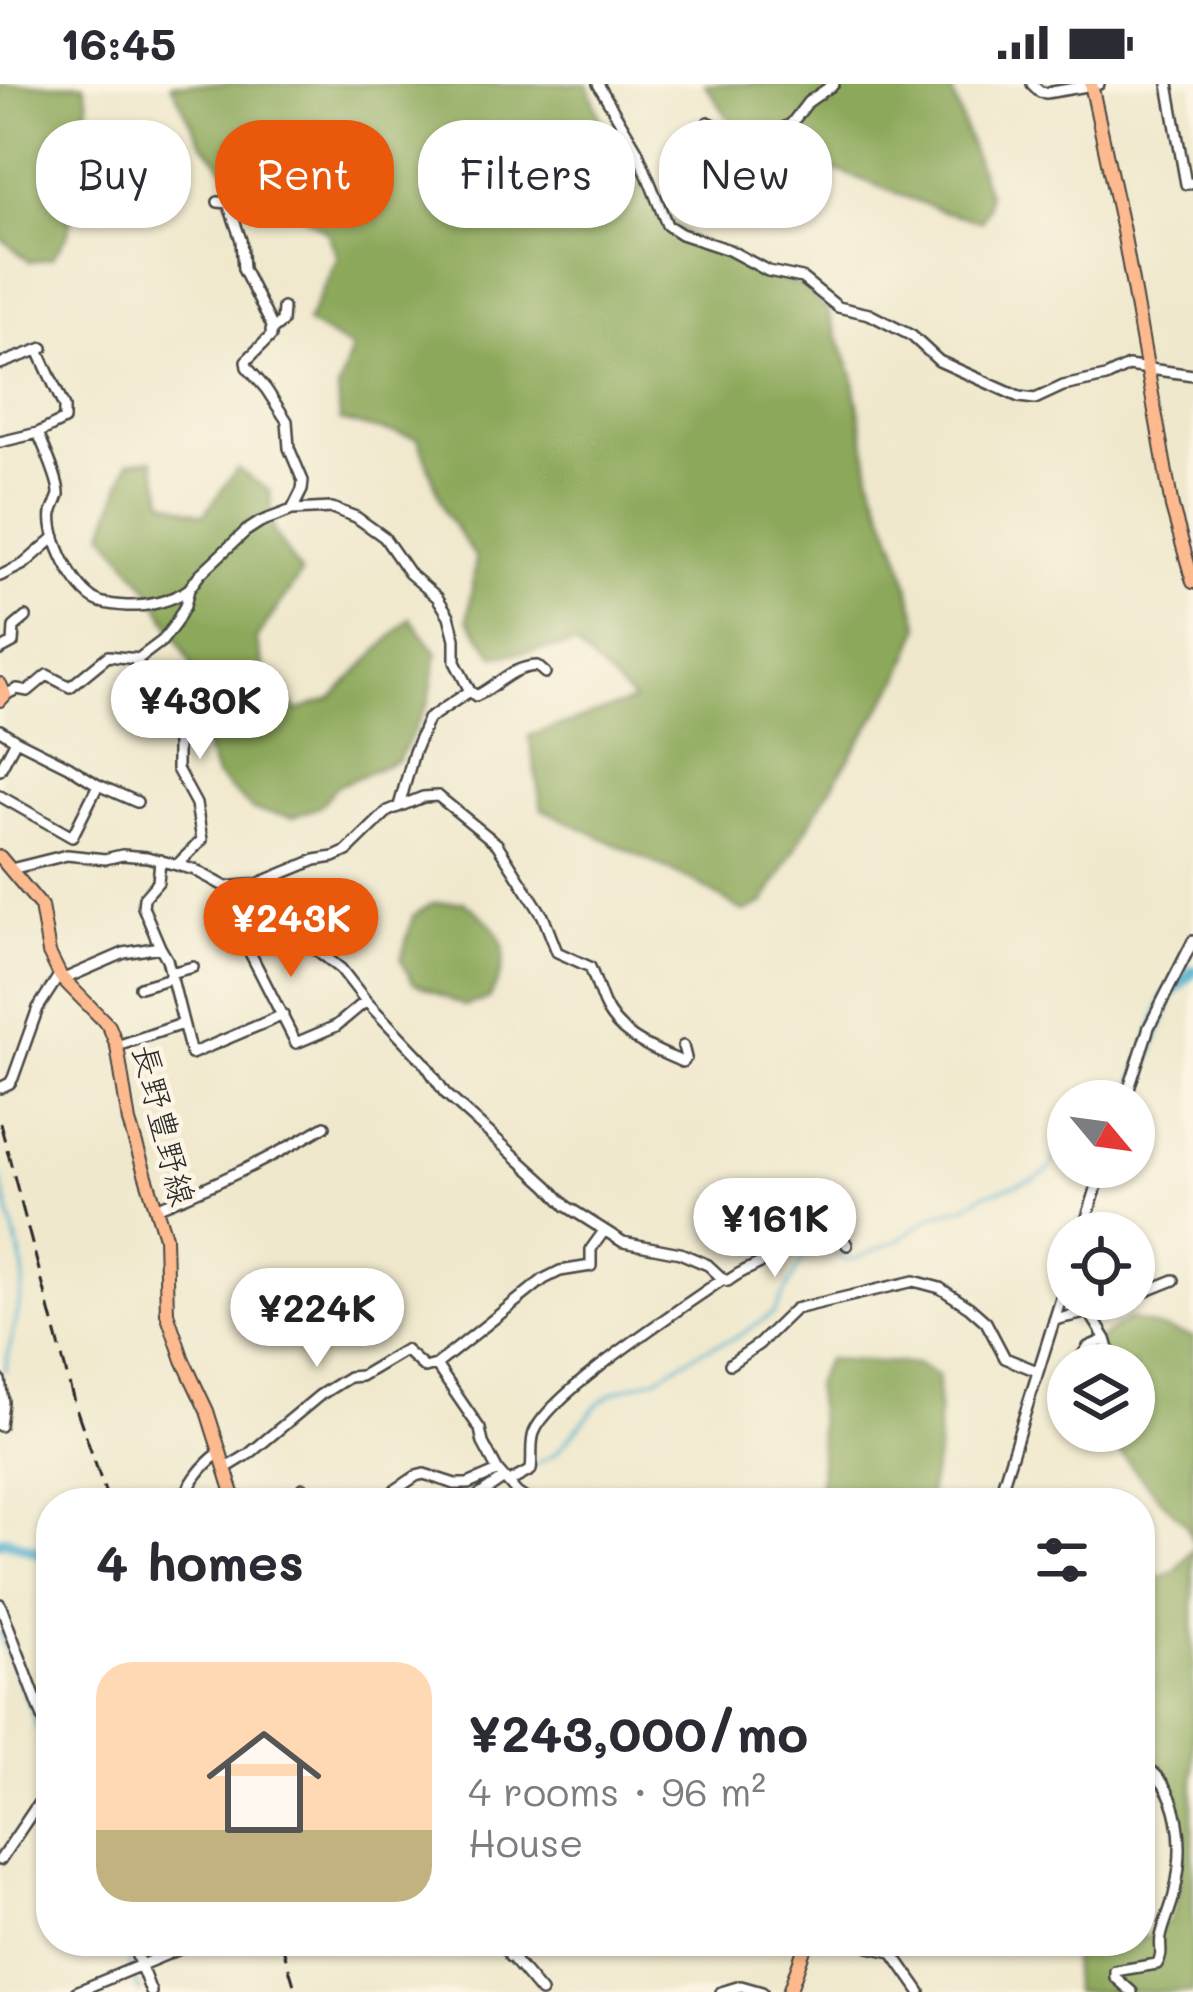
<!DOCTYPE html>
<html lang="en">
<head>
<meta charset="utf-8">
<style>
	body { margin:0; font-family:Mali,"Klee One",sans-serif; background:#f2f2f3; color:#2b2b33; height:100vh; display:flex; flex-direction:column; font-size:45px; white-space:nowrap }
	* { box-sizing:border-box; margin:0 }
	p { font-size:39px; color:#7c7c81 }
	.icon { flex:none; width:66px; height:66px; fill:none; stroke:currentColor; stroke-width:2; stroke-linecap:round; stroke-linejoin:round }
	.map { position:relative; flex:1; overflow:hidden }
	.drawer { position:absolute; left:36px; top:1404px; width:1119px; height:468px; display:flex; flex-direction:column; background:#fff; border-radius:48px; box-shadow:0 3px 9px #0004 }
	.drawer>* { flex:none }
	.guide { position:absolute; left:36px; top:36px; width:1122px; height:108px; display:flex; gap:24px }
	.needle { width:78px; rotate:119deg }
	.fabs { position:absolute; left:1047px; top:996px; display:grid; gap:24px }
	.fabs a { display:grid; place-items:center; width:108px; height:108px; border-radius:50%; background:#fff; box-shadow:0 3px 9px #0004; font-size:60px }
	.price { position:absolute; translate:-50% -102px; padding:0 27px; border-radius:42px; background:#fff; color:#222; font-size:39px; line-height:78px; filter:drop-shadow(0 3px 6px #0008) }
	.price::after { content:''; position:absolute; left:50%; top:72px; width:36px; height:27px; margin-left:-18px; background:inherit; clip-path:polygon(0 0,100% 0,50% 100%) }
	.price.active { background:#ea580c; color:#fff }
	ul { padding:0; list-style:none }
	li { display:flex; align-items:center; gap:36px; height:300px; padding:0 60px }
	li+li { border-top:3px solid #e1e1e2 }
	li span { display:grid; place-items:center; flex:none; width:336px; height:240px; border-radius:36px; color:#555 }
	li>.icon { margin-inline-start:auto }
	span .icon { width:144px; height:144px; fill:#fffc; stroke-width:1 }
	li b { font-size:51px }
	h2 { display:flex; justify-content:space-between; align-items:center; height:144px; padding:0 60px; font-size:51px }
	.pill { padding:0 42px; border-radius:48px; background:#fff; box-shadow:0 3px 9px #0004; font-size:42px; line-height:108px }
	.pill.active { background:#ea580c; color:#fff }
	.status { display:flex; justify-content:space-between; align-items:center; height:84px; padding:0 60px; background:#fff; direction:ltr }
	.status svg { height:33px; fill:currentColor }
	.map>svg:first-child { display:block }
</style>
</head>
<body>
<div class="status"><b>16:45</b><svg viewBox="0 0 49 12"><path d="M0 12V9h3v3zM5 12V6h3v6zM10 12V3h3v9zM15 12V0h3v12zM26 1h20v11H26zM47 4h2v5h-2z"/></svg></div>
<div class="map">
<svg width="1193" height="1908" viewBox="0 0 1193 1908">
	<rect width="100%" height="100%" fill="#fcf5e5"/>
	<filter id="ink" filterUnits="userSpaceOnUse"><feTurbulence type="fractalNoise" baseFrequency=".00833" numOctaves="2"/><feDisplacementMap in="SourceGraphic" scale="24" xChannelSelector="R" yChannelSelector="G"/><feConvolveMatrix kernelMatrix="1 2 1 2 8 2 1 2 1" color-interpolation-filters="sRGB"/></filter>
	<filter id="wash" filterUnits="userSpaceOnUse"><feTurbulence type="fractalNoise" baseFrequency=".004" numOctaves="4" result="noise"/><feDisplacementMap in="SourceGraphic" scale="48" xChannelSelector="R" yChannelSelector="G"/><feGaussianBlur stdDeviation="2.7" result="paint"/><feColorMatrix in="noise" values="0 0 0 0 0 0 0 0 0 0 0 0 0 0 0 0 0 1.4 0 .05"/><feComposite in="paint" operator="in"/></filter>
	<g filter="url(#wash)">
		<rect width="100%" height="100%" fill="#efe8cc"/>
		<path fill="#8ca85a" stroke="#5c6a42" stroke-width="3" d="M0,0H84L88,18L68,150L52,174L30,178L0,153Z
			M171,0H588L610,62L661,130L694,155L755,187L803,203L828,227L853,292L871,394L900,472L920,543L900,594L825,713L764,819L744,828L698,800L542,725L529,652L634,617L575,561L495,572L468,536L476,474L446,430L418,354L340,337L338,306L352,265L307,239L338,173L327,148L294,126L242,106L202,59Z
			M705,0H949L988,110L987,125L981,137L942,127L850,91L775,65L736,45Z
			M153,375L165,417L204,431L237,385L270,407L273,447L301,490L256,555L264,585L297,627L331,615L410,534L437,569L429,617L398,676L337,702L319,723L293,733L253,726L216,692L192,623L191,579L151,508L104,448L129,378Z
			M464,818C507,849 515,866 489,915L464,922L413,898L401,876L413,832L433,819Z
			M1129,1235L1193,1253V1459L1186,1440L1160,1415L1101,1347H1134V1281H1087L1099,1255Z
			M827,1275L917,1280L938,1292V1367L927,1419H817L821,1391L819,1336L814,1301Z
			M1193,1464V1908H1074L1072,1890L1073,1868L1051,1857H1140V1852L1146,1854L1170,1836L1181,1806V1760L1170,1710L1152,1656L1140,1629V1488L1163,1493L1177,1485Z"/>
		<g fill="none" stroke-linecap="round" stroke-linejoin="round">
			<path stroke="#4eafcd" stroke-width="3" d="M1105,1017L1119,1013
				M0,1092L24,1186V1197L5,1286
				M536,1381L557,1368L599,1319L614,1308L656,1294L701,1267L737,1253L774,1229L804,1173L821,1161L846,1176L855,1175L900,1155L934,1131L964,1123L985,1110L1035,1095L1049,1086L1055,1076L1060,1059L1068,1047
				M0,1549L51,1678
				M120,1857L140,1908"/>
			<path stroke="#4eafcd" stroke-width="12" d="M1132,1015L1168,912L1193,887
				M0,1458L6,1456L51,1473"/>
		</g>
	</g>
	<g filter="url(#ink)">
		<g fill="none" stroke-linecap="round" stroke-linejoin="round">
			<defs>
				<path id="minor" d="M598,0L637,66L667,141L681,150L729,166L768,187L802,194L838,223L869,230L912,252L939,277L1019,313L1035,315L1063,302L1106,293L1128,282L1193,291
					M1032,0L1040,8L1046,9L1099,0
					M1168,0L1186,100L1193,99
					M708,38L753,59L791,40L808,18L834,0
					M218,118L228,119L241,156L243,185L272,242L271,252L246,277L247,283L266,305L287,337L289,364L303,397L302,406L292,426
					M271,247L282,238L283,224
					M38,266L64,323V336L38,349C44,363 60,398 59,411C58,414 53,426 52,429C48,453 75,508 98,517C106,521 118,521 126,522C147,523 172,517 189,505
					M0,280L43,264
					M0,358L38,349
					M0,492L24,480L55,453
					M0,566L13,559L14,543L26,533
					M133,574L166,611L177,635V685L196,720L202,756L177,781
					M470,607L476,612C498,602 510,583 537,582L545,589
					M5,611L17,605L28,607L47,591L70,603L108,572L138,575L162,557L175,540L185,522L189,505L200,490L246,447L260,438L292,426L332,424L356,433L384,453L409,489L437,513L449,532L455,555V578L470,607L428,635L414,668L399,722
					M0,646L16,656L0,686
					M16,656L68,682L98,701
					M0,712L72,753L98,701L137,718
					M11,785L67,771L105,775L122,771L147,773L195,786L226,803L257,800L315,776L334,773L347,767L388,727L423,713L438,712L497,760L543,832L557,868L590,883C595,895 599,908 604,920C619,953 651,964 682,978L686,974L683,962
					M226,803L229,822L243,855L296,959L336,942L366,917
					M243,855L266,844L279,843L309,860L341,885L366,917L424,978L445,1009L548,1102L566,1122L623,1158L680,1169L708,1181L723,1195
					M160,863L167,875L191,970L283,931
					M170,889L193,883
					M64,895L124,869L160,863L143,823L144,814L158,798L160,776
					M140,903L171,894
					M117,962L182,940
					M0,1004L10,999L13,994L38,924L60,890
					M1125,1017L1149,943L1193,857
					M156,1124C215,1101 270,1075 325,1042
					M1082,1149L1103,1083
					M1134,1212L1174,1196
					M1088,1226L1106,1255L1114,1281
					M1054,1236C1073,1231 1113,1225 1126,1215
					M730,1280L759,1260L795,1225L914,1197L940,1204L969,1223L986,1238L1005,1274L1037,1287
					M436,1281L480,1345L483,1359L498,1387L517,1409L532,1419
					M1076,1281L1088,1263L1106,1255
					M0,1296L3,1318L0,1342
					M1065,1300L1068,1295
					M226,1384L249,1370L320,1311L349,1293L361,1292L405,1266L425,1284L436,1281L544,1195L560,1187L591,1182V1165L604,1147
					M509,1398L531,1386C533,1373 530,1360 534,1349C548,1310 685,1222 723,1195L728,1197C741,1186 757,1182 772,1173C797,1157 794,1136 829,1136L836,1141L847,1161
					M181,1419C191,1398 200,1383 219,1369
					M287,1419L303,1404
					M376,1419L416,1392L424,1390L455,1400H468L498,1387
					M468,1419L504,1394
					M997,1419L1068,1192
					M0,1520L51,1655
					M0,1776L51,1701
					M131,1857L151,1908
					M498,1857L541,1908
					M864,1857L869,1863L892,1868L920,1908
					M510,1873L520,1857
					M76,1908L199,1857
					M721,1908L741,1902L762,1908
					M1132,1908L1115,1893V1887L1157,1880C1164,1869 1159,1865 1161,1853C1164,1838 1172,1823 1175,1807C1185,1762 1183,1704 1140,1678"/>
				<path id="major" d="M1091,0L1123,147L1172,423L1193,498
					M0,600L5,611L0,616
					M0,773L41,822L49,869L61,893L109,942L117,962L129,1038L165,1153L167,1229L183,1276L207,1327L236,1419
					M789,1908L807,1857"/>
			</defs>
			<use href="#minor" stroke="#484743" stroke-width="14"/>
			<use href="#major" stroke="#484743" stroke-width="16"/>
			<use href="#minor" stroke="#fff" stroke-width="9"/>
			<use href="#major" stroke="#fcba8e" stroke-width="12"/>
			<path stroke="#2b2b2b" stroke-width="3" stroke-dasharray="18 9" stroke-linecap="butt" d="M0,1039L74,1318L109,1419
				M281,1857L296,1908"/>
		</g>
	</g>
	<g text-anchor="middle" stroke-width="9" stroke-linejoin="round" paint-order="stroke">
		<g font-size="33" fill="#2b2b2b" stroke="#fcf5e5">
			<text transform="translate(164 1041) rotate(76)" y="12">長野豊野線</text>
		</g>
	</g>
</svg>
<div class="fabs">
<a><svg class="needle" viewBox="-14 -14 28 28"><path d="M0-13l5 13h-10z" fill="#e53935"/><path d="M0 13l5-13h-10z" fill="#7c7c81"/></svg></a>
<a><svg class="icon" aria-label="locate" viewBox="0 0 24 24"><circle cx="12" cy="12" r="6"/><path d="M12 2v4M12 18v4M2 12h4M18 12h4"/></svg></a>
<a><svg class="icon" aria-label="layers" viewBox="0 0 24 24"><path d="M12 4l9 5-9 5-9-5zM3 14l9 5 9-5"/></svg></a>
</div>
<b class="price" style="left:200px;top:678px">¥430K</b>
<b class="price active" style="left:291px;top:896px">¥243K</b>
<b class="price" style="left:775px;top:1196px">¥161K</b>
<b class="price" style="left:317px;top:1286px">¥224K</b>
<div class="guide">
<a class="pill">Buy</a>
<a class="pill active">Rent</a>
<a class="pill">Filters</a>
<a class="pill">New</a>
</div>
<section class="drawer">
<h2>4 homes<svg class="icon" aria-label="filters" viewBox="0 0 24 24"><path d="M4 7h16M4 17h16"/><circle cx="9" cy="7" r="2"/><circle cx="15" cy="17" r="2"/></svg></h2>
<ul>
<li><span style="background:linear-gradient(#ffd9b3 70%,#c2b280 0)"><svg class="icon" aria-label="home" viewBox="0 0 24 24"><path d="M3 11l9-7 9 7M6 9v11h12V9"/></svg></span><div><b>¥243,000/mo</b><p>4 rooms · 96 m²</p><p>House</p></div></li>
</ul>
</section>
</div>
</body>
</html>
